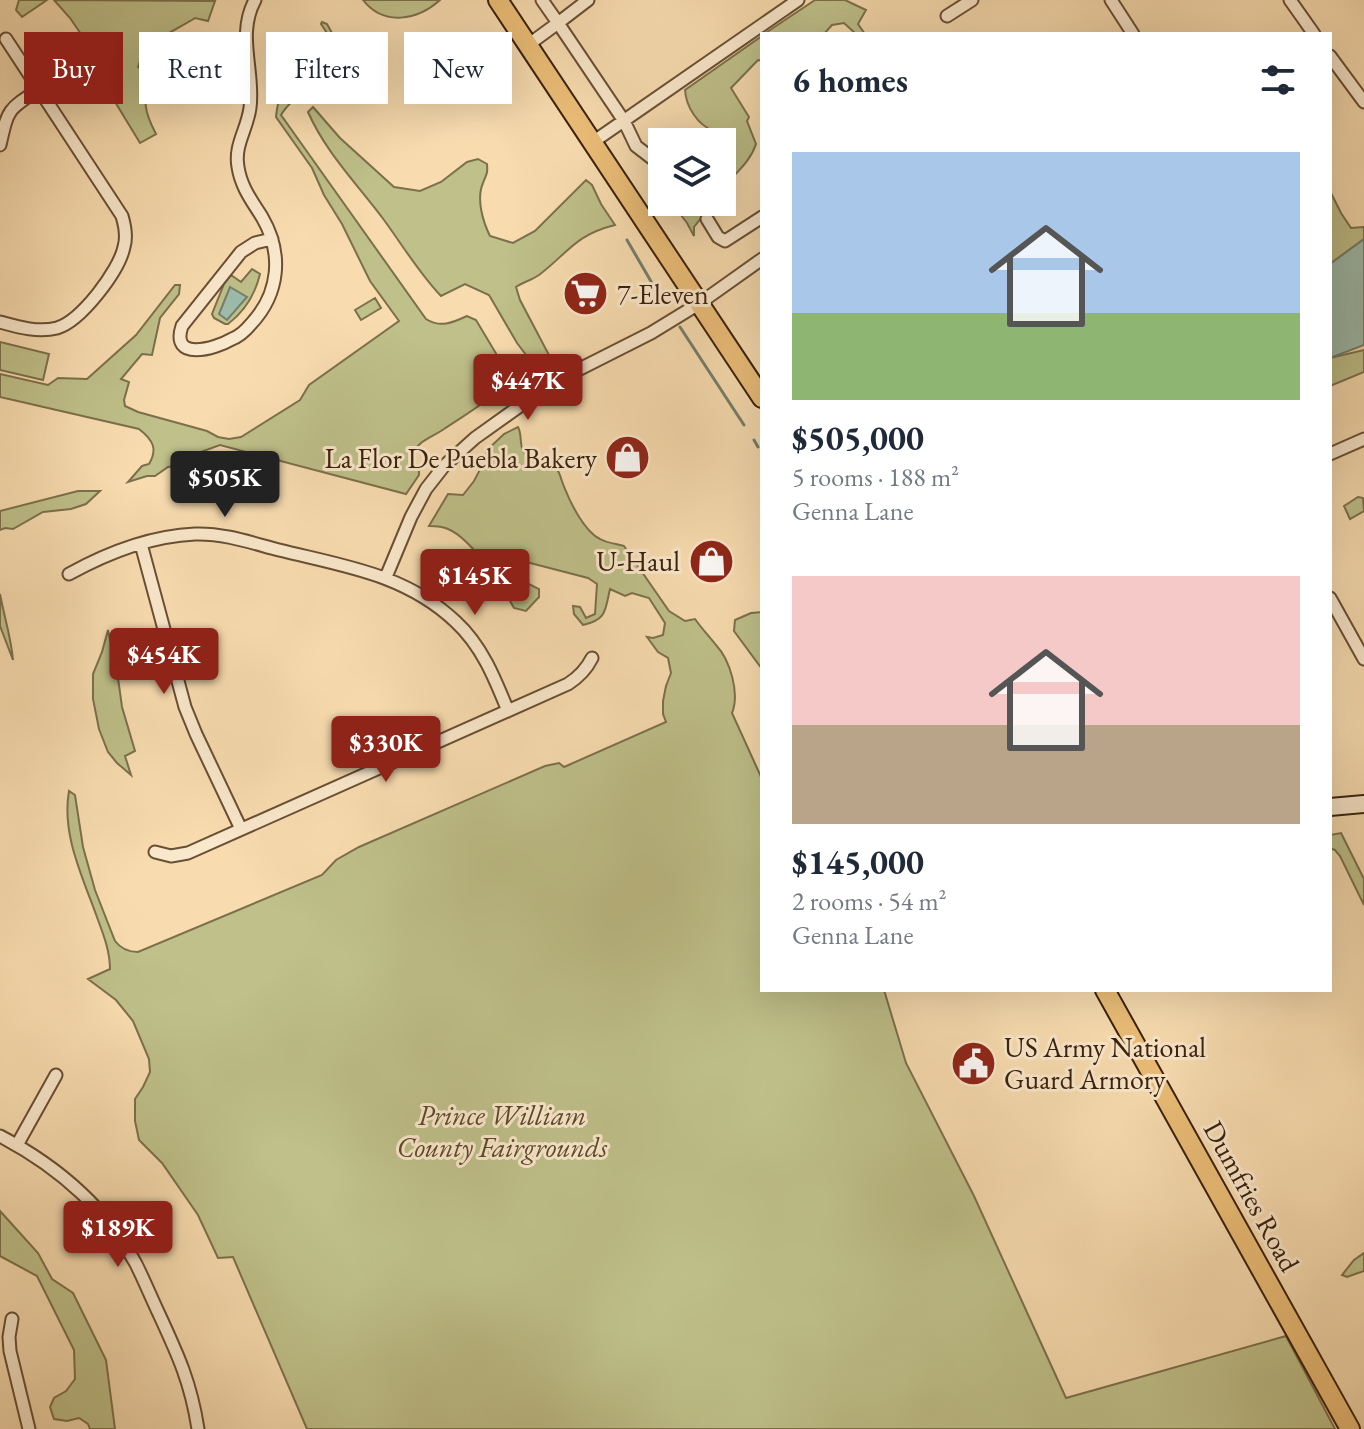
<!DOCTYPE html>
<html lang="en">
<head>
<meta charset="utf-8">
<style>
	body { margin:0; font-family:"EB Garamond",serif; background:#f2f2f3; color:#1f2937; height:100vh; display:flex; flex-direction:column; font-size:30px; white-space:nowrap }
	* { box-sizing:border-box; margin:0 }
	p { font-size:26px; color:#747a83 }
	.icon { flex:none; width:44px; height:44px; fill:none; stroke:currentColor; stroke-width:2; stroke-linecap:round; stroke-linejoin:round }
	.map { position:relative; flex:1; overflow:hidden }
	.drawer { position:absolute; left:760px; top:32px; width:572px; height:960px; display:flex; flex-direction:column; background:#fff; border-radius:0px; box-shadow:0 8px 32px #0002 }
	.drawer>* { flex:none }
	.top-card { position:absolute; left:24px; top:32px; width:616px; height:72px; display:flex; gap:16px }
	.buttons { position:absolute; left:648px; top:128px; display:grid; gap:16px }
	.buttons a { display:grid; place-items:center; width:88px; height:88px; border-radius:0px; background:#fff; box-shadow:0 8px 32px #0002; font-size:40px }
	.price { position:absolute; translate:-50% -68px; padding:0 18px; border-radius:8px; background:#8f2418; color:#fff; font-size:26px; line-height:52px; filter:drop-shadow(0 2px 4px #0008) }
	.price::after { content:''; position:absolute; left:50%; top:48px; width:24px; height:18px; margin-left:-12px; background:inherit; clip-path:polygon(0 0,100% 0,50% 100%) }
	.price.current { background:#222; color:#fff }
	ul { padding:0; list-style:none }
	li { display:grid; align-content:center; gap:16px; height:424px; padding:0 32px }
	li span { display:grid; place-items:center; height:248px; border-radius:0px; color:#555 }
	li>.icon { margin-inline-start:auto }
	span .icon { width:144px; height:144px; fill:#fffc; stroke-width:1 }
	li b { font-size:34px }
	h2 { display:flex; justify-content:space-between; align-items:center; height:96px; padding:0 32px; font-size:34px }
	.tag { padding:0 28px; border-radius:0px; background:#fff; box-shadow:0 8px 32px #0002; font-size:28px; line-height:72px }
	.tag.current { background:#8f2418; color:#fff }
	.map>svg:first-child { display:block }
</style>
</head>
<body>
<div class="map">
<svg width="1364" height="1429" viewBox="0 0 1364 1429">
	<rect width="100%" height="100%" fill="#f8dcb0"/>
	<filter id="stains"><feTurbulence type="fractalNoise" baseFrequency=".0025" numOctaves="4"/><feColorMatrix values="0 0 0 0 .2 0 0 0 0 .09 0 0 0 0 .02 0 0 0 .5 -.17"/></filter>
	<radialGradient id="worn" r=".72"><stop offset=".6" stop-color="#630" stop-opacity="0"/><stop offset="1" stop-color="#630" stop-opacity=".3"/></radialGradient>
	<path fill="#bfc08a" stroke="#7c704a" stroke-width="2" d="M19,0H47L22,17L16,10Z
		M54,0L215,1L208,21L195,18C175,31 144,42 138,67L152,76C142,101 144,111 156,134L140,143L106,87L98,59L70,18Z
		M363,0H440C418,20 384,27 363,0Z
		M815,0H845L866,10L858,24L865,34H856L844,23L832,25L824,34H764Z
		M322,22L327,24L332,33L352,46L361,44L375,34L378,39C355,55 293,93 281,115L426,319C440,328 452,323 467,316L476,320L510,377C494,399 466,414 444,429C428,440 420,439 410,457L419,469V475L406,494L220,445L195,454L190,461L182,465L168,467L155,476H147L128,482L142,466L149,464C158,449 153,440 139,429L0,397V374L48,385L58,378L87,379L136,335L175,285H180L179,294L160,318L152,355L142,354L121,379L129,382L124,400L125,406L138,412L207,431L218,437L229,439L241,437L300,400L309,385L399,321L370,281L342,224L324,195L312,168L276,117C277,110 277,103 281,97C291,82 323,63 339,51L321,24Z
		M762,36V61L758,60L731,88L749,117L747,121L756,144C750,163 734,174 722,189V158L730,146L733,135C726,130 722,133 714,131C697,125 686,106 685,90Z
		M313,107L340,138L394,187L420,191L441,182L467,162L478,159L487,164C488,174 486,175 483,183C476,199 483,222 490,236L513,243L535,231L586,180L592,185L601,204L615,225C575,235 569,252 539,275C532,280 523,282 516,287L520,300L550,357L541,364H533L517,343L489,295L465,284L441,296C419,273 403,246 384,220C358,185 326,153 308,112Z
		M1330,191L1341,213L1351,228L1364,227V239L1330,264Z
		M671,202H676L692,214L699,202H709L701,218L694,227V236L687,223Z
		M252,269L260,274C255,295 245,311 228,324H225L214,318L212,314L224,284L231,275L241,282Z
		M375,298L381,308L361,320L355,310Z
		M0,342L49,354L43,380L0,370Z
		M1364,350V372L1330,386V358Z
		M518,427C523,436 518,447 526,455C535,464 551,459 558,471C561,476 562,483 565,489C571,504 585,532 600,539C607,543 617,544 624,546L669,611L685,621L695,619C702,629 709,636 716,645C730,660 740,693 732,713L762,779V990H884L906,1063L974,1196L1066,1398L1286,1336L1335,1429H307L233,1257L218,1258L198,1215L162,1163L139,1140L135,1121V1099L143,1087L150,1072L149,1059L133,1021L116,1000L88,979L110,969C110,952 104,936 98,920C84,880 61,835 69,791L75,795L83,847L95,890L115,941C121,949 128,952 138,952L322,875L336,860L359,847L545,766L559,763L564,767L666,722L663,714V701L666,686L671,673L668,658L658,652L647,637L653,638L663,635L665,623L649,598L632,593L625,596L610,589C605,610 607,620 583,625L574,614L573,606L580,607L586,618L595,614L597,584L588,578L511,558L501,560L505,572L539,589V597L526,611L514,608C502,586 472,539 448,529C442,526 435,526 429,526L448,494L463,495L474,481L484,462L487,450L504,434Z
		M78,491H100L86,504L71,509L43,512L13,529L5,528L0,530V511Z
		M1358,497L1363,498L1364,511L1350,519L1344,506Z
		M0,594C4,616 11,637 13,660L0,626Z
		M762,612V669L734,631L735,620L751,613Z
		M108,630L118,678L122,707L135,751L125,756L131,775L117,763L108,752L99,729L93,699V674L102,652Z
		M1341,833L1364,879V905L1340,856L1335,850L1330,848V835Z
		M0,1211L38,1253L52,1279L73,1293L106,1360L115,1429H90L88,1424L79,1418L67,1421L54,1419L50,1407L54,1398L66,1391L75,1379L74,1350L37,1276L0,1256Z
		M1364,1253V1271L1347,1277L1342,1275L1354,1260Z"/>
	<path fill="#9dbcac" stroke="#757e6c" stroke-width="2" d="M1364,239V345L1330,358V264Z
		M230,287L247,297L227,320L219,314Z"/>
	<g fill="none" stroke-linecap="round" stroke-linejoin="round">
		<path stroke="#757e6c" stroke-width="3" d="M627,240L663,302
			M680,327L744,425
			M754,440L758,447"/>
		<defs>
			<path id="street" d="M255,0C236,35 255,71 250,108C247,130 234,145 238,167C241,187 252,201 262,217C283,253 280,293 251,324C246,330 240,336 232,339C215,349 170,362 182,326L241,252L255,243L272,239
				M588,0L558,23L624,121L636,146L662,166
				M1111,0L1133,34
				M1290,0L1314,34
				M947,16L972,0
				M528,45L558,23L542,0
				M1330,56L1364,102
				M593,142L798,0
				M0,145C8,110 7,110 38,90
				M707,219L718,237L725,241L762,217
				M0,322C18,327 38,333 57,328C81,321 119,271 124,247C127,237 125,226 122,216L6,39
				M1330,454L1364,439
				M141,544L185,707L196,734L241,829
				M69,574C107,553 151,536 195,534C224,533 252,543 279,550C343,566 406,574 456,622C482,646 495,679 508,711
				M386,577L411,517L426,489L444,466L475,438L552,383L651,333L700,303L762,259
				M1330,598L1364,659
				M155,852L171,856L188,853L568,684C579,677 586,670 592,658
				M0,1136C57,1166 105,1206 136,1264C144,1280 151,1297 159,1314C178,1355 191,1383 198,1429
				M17,1145L56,1075
				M12,1319L9,1337L10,1351L29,1429"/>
			<path id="secondary" d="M1330,807L1364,804"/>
			<path id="primary" d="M498,0L762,398
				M1105,990L1350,1429"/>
		</defs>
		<use href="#street" stroke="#694f34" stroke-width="15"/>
		<use href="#secondary" stroke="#39200b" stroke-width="20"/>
		<use href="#primary" stroke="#39200b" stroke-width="22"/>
		<use href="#street" stroke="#fae8cc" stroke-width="11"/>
		<use href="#secondary" stroke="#fae8cc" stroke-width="16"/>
		<use href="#primary" stroke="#ecbe78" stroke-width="18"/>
	</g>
	<defs>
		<symbol id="supermarket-disc" viewBox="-11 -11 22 22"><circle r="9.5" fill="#8f2418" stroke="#fae8cc"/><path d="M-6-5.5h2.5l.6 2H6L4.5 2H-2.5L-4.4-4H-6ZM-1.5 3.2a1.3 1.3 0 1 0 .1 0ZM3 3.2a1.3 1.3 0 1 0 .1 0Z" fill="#fff"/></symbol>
		<symbol id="shop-disc" viewBox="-11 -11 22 22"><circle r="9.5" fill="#8f2418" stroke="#fae8cc"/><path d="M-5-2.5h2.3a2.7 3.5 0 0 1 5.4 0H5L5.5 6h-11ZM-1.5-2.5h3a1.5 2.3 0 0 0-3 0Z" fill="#fff"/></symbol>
		<symbol id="civic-disc" viewBox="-11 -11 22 22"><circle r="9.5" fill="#8f2418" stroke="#fae8cc"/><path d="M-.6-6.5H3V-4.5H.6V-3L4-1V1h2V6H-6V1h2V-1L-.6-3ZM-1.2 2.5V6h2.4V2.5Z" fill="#fff"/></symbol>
	</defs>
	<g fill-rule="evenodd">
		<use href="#supermarket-disc" x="560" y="268" width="51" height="51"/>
		<use href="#shop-disc" x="602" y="432" width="51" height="51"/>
		<use href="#shop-disc" x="686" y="536" width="51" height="51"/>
		<use href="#civic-disc" x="948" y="1038" width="51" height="51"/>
	</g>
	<g text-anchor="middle" stroke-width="6" stroke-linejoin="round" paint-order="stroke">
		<g font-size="28" fill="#39200b" stroke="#fae8cc" text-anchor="start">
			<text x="617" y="304">7-Eleven</text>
			<text x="597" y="468" text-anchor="end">La Flor De Puebla Bakery</text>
			<text x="680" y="571" text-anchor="end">U-Haul</text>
			<text x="1004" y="1057">US Army National<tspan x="1004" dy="32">Guard Armory</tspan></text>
		</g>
		<g font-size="28" font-style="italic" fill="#5a482b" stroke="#fae8cc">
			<text x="502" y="1125">Prince William<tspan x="502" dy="32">County Fairgrounds</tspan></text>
		</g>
		<g font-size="28" fill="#39200b" stroke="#fae8cc">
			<text transform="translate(1252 1196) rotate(61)" y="10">Dumfries Road</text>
		</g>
	</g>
	<rect width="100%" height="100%" filter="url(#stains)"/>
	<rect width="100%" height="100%" fill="url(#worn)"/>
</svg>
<div class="buttons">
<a><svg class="icon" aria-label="layers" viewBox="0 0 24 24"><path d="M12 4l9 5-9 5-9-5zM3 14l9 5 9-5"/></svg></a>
</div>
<b class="price" style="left:528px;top:422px">$447K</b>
<b class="price current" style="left:225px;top:519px">$505K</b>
<b class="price" style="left:475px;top:617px">$145K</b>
<b class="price" style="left:164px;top:696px">$454K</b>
<b class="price" style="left:386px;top:784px">$330K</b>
<b class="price" style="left:118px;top:1269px">$189K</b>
<div class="top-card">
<a class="tag current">Buy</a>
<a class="tag">Rent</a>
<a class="tag">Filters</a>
<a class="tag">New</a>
</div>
<section class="drawer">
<h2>6 homes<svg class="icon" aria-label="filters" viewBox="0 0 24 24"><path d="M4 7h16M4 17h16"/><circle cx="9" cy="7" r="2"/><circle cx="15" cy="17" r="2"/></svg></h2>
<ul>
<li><span style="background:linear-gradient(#a9c7e8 65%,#8fb573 0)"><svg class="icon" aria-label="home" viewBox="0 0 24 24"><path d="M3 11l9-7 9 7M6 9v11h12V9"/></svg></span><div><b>$505,000</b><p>5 rooms · 188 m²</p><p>Genna Lane</p></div></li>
<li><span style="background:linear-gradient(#f6c9c9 60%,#b9a48a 0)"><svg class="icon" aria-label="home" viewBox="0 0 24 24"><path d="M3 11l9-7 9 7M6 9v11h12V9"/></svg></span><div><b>$145,000</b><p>2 rooms · 54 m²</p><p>Genna Lane</p></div></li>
</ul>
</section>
</div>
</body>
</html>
